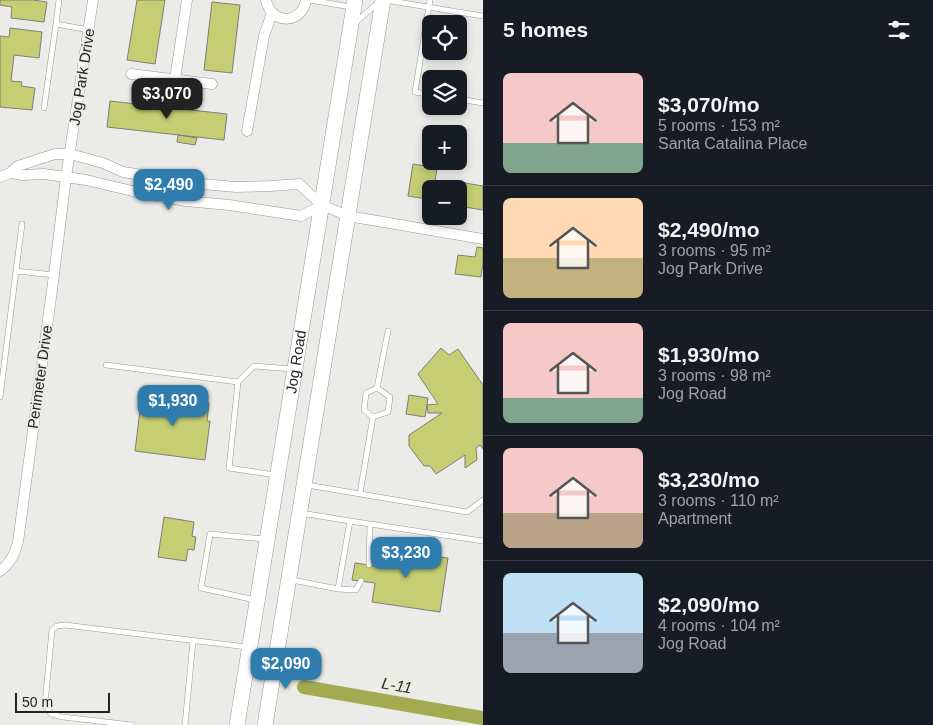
<!DOCTYPE html>
<html lang="en">
<head>
<meta charset="utf-8">
<style>
	body { margin:0; font-family:Arial,sans-serif; background:#20242c; color:#f1f3f6; height:100vh; display:flex; flex-direction:column; font-size:19px; white-space:nowrap }
	* { box-sizing:border-box; margin:0 }
	p { font-size:16px; color:#9ea1a6 }
	.icon { flex:none; width:28px; height:28px; fill:none; stroke:currentColor; stroke-width:2; stroke-linecap:round; stroke-linejoin:round }
	.map { position:relative; flex:1; overflow:hidden }
	.drawer { display:flex; flex-direction:column; background:#171b24; width:450px }
	.drawer>* { flex:none }
	.tools { position:absolute; left:422px; top:15px; display:grid; gap:10px }
	.tools a { display:grid; place-items:center; width:45px; height:45px; border-radius:8px; background:#171b24; box-shadow:0 2px 8px #0003; font-size:25px }
	.scale { position:absolute; left:15px; bottom:12px; width:95px; box-sizing:border-box; padding-left:5px; border:2px solid #232322; border-top:0; font-size:14px; line-height:18px; white-space:nowrap; color:#232322; -webkit-text-stroke:4px #ebece8; paint-order:stroke }
	.price { position:absolute; translate:-50% -42px; padding:0 11px; border-radius:10px; background:#2f7daf; color:#fff; font-size:16px; line-height:32px; filter:drop-shadow(0 1px 2px #0008) }
	.price::after { content:''; position:absolute; left:50%; top:30px; width:15px; height:11px; margin-left:-8px; background:inherit; clip-path:polygon(0 0,100% 0,50% 100%) }
	.price.on { background:#222; color:#fff }
	ul { padding:0; list-style:none }
	li { display:flex; align-items:center; gap:15px; height:125px; padding:0 20px }
	li+li { border-top:1px solid #363941 }
	li span { display:grid; place-items:center; flex:none; width:140px; height:100px; border-radius:8px; color:#555 }
	li>.icon { margin-inline-start:auto }
	span .icon { width:60px; height:60px; fill:#fffc; stroke-width:1 }
	li b { font-size:21px }
	h2 { display:flex; justify-content:space-between; align-items:center; height:60px; padding:0 20px; font-size:21px }
	main { display:flex; flex:1; min-height:0 }
	.map>svg:first-child { display:block }
</style>
</head>
<body>
<main>
<div class="map">
<svg width="483" height="725" viewBox="0 0 483 725">
	<rect width="100%" height="100%" fill="#ebece8"/>
	<g fill="none" stroke-linecap="round" stroke-linejoin="round">
		<path stroke="#a3ab51" stroke-width="14" d="M304,687L483,718"/>
	</g>
	<path fill="#c5ce73" stroke="#7e7f7b" d="M0,0H33L47,2L44,22L11,18L12,7L0,5Z
		M137,0H165L155,64L127,60Z
		M212,2L240,5L232,73L204,70Z
		M10,28L42,32L39,58L14,55L11,81L22,82L21,86L35,88L32,110L0,107V36L9,37Z
		M110,101L227,114L224,140L107,127Z
		M178,135L197,138L195,145L177,142Z
		M413,164L437,168L434,189H431V191H427L426,199L408,196Z
		M453,181L483,186V210L459,206V189H452Z
		M477,247L483,248V263L481,277L455,274L458,255L475,257Z
		M441,348L449,355L458,349L483,385V449L480,445L476,448L477,460L465,468V455L436,474L430,466H424L409,446V435L442,413H428L427,405L438,404L418,374Z
		M142,394L209,403L207,421H210L205,460L135,451Z
		M409,395L428,398L425,417L406,414Z
		M164,517L194,522L192,536L196,537L194,550L188,549L186,561L158,557Z
		M379,548L448,558L440,612L372,602L375,583L352,580L355,563L376,566Z"/>
	<g fill="none" stroke-linecap="round" stroke-linejoin="round">
		<defs>
			<path id="service" d="M59,0L56,24L89,30
				M310,0L351,7
				M385,0L483,16
				M430,0L415,92L431,95
				M356,22L378,3
				M459,99L483,103
				M44,108L56,24
				M16,271L22,224
				M106,365L238,382
				M0,397L16,271L54,275
				M373,417L388,412L390,397L377,388
				M275,475L229,468L238,382L254,366L292,369
				M307,485L467,512L483,500
				M360,493L373,417L364,410L366,393L377,388L388,331
				M350,521L483,541
				M369,565L370,524
				M292,580L338,589L350,521L301,513
				M338,589L356,590L361,581
				M255,600L201,588L210,534L264,539
				M132,725L63,717L51,714L45,704L52,630L57,626L65,625L247,647
				M185,725L193,641"/>
			<path id="minor" d="M266,0C271,25 302,25 306,0
				M131,74L212,84
				M175,79L187,0
				M247,131L264,36L272,13
				M10,173L23,175L44,174L66,177L86,180L145,194L186,201L229,205L301,216L322,205
				M0,177L10,173L18,166L55,154H70L103,163L123,172L191,183L236,187L270,186L299,184L322,205L348,216L483,239
				M0,571C10,564 15,554 18,542L54,275L66,177L93,0"/>
			<g id="secondary">
				<path id="s1" d="M237,725L355,0"/>
				<path d="M265,725L383,0"/>
			</g>
		</defs>
		<use href="#service" stroke="#989995" stroke-width="6"/>
		<use href="#minor" stroke="#989995" stroke-width="11"/>
		<use href="#secondary" stroke="#989995" stroke-width="16"/>
		<use href="#service" stroke="#fff" stroke-width="5"/>
		<use href="#minor" stroke="#fff" stroke-width="10"/>
		<use href="#secondary" stroke="#fff" stroke-width="15"/>
	</g>
	<g text-anchor="middle" stroke-width="4" stroke-linejoin="round" paint-order="stroke">
		<g font-size="15" fill="#232322" stroke="#ebece8">
			<text transform="translate(82 77) rotate(-81)" y="5">Jog Park Drive</text>
			<text dy="5" stroke="none"><textPath href="#s1" startOffset="368">Jog Road</textPath></text>
			<text transform="translate(40 377) rotate(-82)" y="5">Perimeter Drive</text>
		</g>
		<g font-size="16" font-style="italic" fill="#31340d" stroke="#ebece8">
			<text transform="translate(397 685) rotate(10)" y="6">L-11</text>
		</g>
	</g>
</svg>
<div class="tools">
<a><svg class="icon" aria-label="locate" viewBox="0 0 24 24"><circle cx="12" cy="12" r="6"/><path d="M12 2v4M12 18v4M2 12h4M18 12h4"/></svg></a>
<a><svg class="icon" aria-label="layers" viewBox="0 0 24 24"><path d="M12 4l9 5-9 5-9-5zM3 14l9 5 9-5"/></svg></a>
<a>+</a>
<a>−</a>
</div>
<div class="scale">50 m</div>
<b class="price on" style="left:167px;top:120px">$3,070</b>
<b class="price" style="left:169px;top:211px">$2,490</b>
<b class="price" style="left:173px;top:427px">$1,930</b>
<b class="price" style="left:406px;top:579px">$3,230</b>
<b class="price" style="left:286px;top:690px">$2,090</b>
</div>
<section class="drawer">
<h2>5 homes<svg class="icon" aria-label="filters" viewBox="0 0 24 24"><path d="M4 7h16M4 17h16"/><circle cx="9" cy="7" r="2"/><circle cx="15" cy="17" r="2"/></svg></h2>
<ul>
<li><span style="background:linear-gradient(#f6c9c9 70%,#7fa58c 0)"><svg class="icon" aria-label="home" viewBox="0 0 24 24"><path d="M3 11l9-7 9 7M6 9v11h12V9"/></svg></span><div><b>$3,070/mo</b><p>5 rooms · 153 m²</p><p>Santa Catalina Place</p></div></li>
<li><span style="background:linear-gradient(#ffd9b3 60%,#c2b280 0)"><svg class="icon" aria-label="home" viewBox="0 0 24 24"><path d="M3 11l9-7 9 7M6 9v11h12V9"/></svg></span><div><b>$2,490/mo</b><p>3 rooms · 95 m²</p><p>Jog Park Drive</p></div></li>
<li><span style="background:linear-gradient(#f6c9c9 75%,#7fa58c 0)"><svg class="icon" aria-label="home" viewBox="0 0 24 24"><path d="M3 11l9-7 9 7M6 9v11h12V9"/></svg></span><div><b>$1,930/mo</b><p>3 rooms · 98 m²</p><p>Jog Road</p></div></li>
<li><span style="background:linear-gradient(#f6c9c9 65%,#b9a48a 0)"><svg class="icon" aria-label="home" viewBox="0 0 24 24"><path d="M3 11l9-7 9 7M6 9v11h12V9"/></svg></span><div><b>$3,230/mo</b><p>3 rooms · 110 m²</p><p>Apartment</p></div></li>
<li><span style="background:linear-gradient(#bfe0f5 60%,#9aa5b1 0)"><svg class="icon" aria-label="home" viewBox="0 0 24 24"><path d="M3 11l9-7 9 7M6 9v11h12V9"/></svg></span><div><b>$2,090/mo</b><p>4 rooms · 104 m²</p><p>Jog Road</p></div></li>
</ul>
</section>
</main>
</body>
</html>
